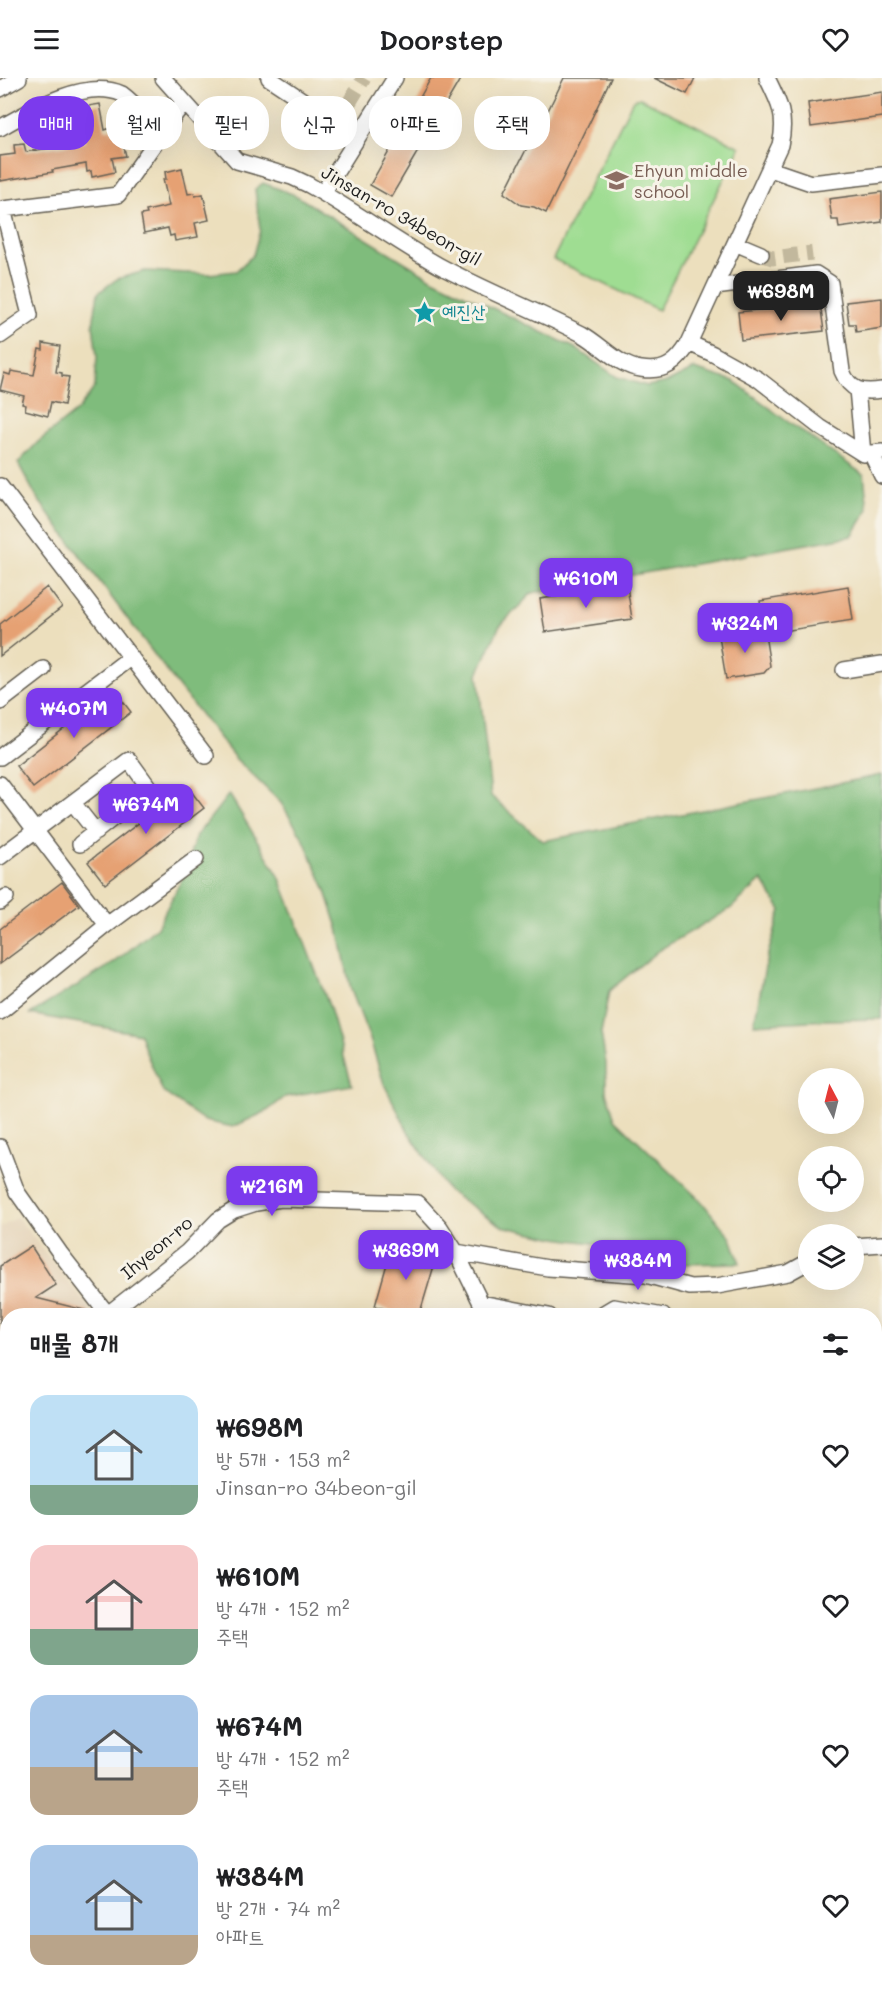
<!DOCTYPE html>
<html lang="ko">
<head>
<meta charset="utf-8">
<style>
	body { margin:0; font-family:Mali,"Poor Story",sans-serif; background:#f6f6f6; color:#202124; height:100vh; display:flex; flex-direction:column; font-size:22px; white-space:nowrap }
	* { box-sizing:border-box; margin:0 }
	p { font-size:20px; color:#757577 }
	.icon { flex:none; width:33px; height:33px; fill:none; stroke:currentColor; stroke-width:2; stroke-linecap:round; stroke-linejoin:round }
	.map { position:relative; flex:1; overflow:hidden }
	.drawer { position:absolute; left:0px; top:1230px; width:882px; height:686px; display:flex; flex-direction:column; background:#fff; border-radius:24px 24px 0 0; box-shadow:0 6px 24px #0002 }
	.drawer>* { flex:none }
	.hud { position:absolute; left:18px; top:18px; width:846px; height:54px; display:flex; gap:12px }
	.needle { width:39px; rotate:353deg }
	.tools { position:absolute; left:798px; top:990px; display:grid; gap:12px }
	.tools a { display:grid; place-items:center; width:66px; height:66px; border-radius:50%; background:#fff; box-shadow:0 6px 24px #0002; font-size:30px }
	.price { position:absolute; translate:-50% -51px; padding:0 14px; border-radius:12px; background:#7c3aed; color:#fff; font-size:20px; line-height:39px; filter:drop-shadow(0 2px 3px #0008) }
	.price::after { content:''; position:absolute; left:50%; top:36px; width:18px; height:14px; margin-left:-9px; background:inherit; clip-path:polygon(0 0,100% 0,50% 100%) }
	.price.on { background:#222; color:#fff }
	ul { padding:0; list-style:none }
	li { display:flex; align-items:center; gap:18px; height:150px; padding:0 30px }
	li span { display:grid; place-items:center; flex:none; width:168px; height:120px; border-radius:18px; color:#555 }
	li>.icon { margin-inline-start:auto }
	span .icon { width:72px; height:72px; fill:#fffc; stroke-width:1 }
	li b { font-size:26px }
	h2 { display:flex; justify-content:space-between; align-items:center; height:72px; padding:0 30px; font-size:26px }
	.tag { padding:0 21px; border-radius:24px; background:#fff; box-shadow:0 6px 24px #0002; font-size:21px; line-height:54px }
	.tag.on { background:#7c3aed; color:#fff }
	header { display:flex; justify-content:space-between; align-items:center; height:78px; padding:0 30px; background:#fff; font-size:27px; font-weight:600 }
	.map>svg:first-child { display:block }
</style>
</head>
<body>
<header><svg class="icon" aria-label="menu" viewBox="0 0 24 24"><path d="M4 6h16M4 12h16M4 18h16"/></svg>Doorstep<svg class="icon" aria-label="heart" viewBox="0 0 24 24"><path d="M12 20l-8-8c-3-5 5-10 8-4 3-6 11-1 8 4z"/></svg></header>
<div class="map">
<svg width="882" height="1915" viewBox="0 0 882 1915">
	<rect width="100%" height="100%" fill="#f7f3e8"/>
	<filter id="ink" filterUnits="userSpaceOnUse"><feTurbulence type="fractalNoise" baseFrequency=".0167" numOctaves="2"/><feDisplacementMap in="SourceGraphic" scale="12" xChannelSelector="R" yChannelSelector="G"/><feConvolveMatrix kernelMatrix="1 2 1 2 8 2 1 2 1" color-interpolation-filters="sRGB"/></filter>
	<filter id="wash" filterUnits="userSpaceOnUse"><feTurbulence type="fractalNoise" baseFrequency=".008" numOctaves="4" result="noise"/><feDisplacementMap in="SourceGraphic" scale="24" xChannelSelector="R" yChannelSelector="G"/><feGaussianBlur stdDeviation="1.35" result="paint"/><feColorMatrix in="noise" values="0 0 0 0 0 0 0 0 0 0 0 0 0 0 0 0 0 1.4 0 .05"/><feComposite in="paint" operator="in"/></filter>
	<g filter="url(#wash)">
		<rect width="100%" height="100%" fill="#ecdfbd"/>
		<path fill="#e3d0b4" d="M17,1139L95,1237L8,1238L7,1493L0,1483V1150Z"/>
		<path fill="#9fdd92" stroke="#5e7c57" stroke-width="1.5" d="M640,20L740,69L658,232L553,181L633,22Z
			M7,1348V1480L0,1469V1353Z"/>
		<path fill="#7fbc7c" stroke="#4e6c4c" stroke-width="1.5" d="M263,105L295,117L429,199L575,270L617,299L647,308L668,304L694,291L734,303L784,341L864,397L868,432L852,458L532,515L499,549L478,596L491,718L543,763L882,697V941L827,942L754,946L767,879L781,832L762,802L730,831L659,872L609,913L601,955L606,985V1014L615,1041L702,1124L731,1160L740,1185L677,1186L615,1168L555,1160L502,1148L448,1113L409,1055L384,1006L370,961L351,912L338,850L325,810L303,760L281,725L235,680L178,608L37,420L18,385L38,364L78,332L95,309L97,278L93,247L98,215L117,201L145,193L209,196L236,193L253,177L260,152L255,111Z
			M229,716L279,798L330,930L352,1007L285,1019L267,1033L233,1049L205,1043L163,1014L145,972L140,956L30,936L114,885L157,849L182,801L196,758Z
			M0,1498L4,1504L8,1503V1908H536L541,1915H0Z"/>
		<g id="blocks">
			<path fill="#e6a173" d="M431,0H461L391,119L370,107Z
				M564,0H611L546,135L534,129L521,127L504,115L531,62L533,63Z
				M654,0H695L687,16Z
				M882,14V39L811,49L808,25Z
				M100,26L105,52L111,50L112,54L120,52L126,78L112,80L115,94L92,99L91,93L87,94L86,86L52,92L53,94L0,103V78L15,76L14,67L24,66L26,74L86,64L81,37L83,36L82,29Z
				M182,90L188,116L194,115L195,118L203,116L209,142L195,145L198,159L175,163L174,157L170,158L168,150L144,155L141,137L147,136L146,133L169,128L163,101H166L165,94Z
				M882,114V144L839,150L838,142H832L829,121Z
				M882,220V250L856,254L855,246H849L846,224Z
				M820,225L824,253L741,262L738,234Z
				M43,265L60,268L56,294L62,295V298L69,299L64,327L51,324L48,338L25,332L26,327L22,326L24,318L0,312L4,295L10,297L11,293L34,297L39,271L43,272Z
				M627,508L632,541L545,554L540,521Z
				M848,508L853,542L765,556L760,523Z
				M47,509L62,529L0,578V546Z
				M764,550L770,588L764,595L726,601L719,558Z
				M114,612L131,634L33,710L16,688Z
				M187,708L204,730L105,806L88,784Z
				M62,804L79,827L0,886V851Z
				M406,1164L424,1169L423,1173L432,1175L436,1181L419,1238H391L392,1233L375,1228L392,1168L404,1172Z
				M31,1168L56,1207L36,1220L88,1233L87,1238H8L0,1244V1188Z"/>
		</g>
	</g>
	<g filter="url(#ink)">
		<use href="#blocks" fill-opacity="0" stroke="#656054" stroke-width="1.5"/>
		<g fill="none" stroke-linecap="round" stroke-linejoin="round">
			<path stroke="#c2b89d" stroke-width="15" stroke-dasharray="15 8" stroke-linecap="butt" d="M349,25L364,0
				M761,176L772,180L812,175"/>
			<defs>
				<path id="minor" d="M163,0L237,83L292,99L309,107C353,132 394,162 438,187C484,212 535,232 582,256C602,267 618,288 641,291C665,295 678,284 689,265L780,67C787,39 779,24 767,0
					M269,0L358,59
					M0,11L19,0
					M0,50C33,31 86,0 122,16C137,27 149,43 162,55
					M770,91L811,105L882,97
					M323,115L395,0
					M0,134L3,131L118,117L184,24
					M735,165L761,176
					M715,209L816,196L830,205L842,293C850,313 862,315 882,312
					M0,258L30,237L3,131
					M689,265L713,276L758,301L820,349L863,376
					M857,311L863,376L882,374
					M871,375L882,398
					M0,408L206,678
					M844,592L882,586
					M0,624L43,591
					M0,679L131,579
					M0,706L107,847
					M73,725L96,754
					M0,779L129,682L150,711L80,766
					M0,824L6,819
					M0,934L107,847L196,781
					M0,1069L17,1114L60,1175L109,1238
					M854,1168L882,1166
					M456,1174L548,1190L646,1197L690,1209L717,1208L788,1195L808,1184
					M108,1236L187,1174L218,1142L234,1132L256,1125L281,1121L418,1125L440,1149L456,1174L481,1225L549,1238
					M599,1238L614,1229L663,1238
					M874,1269L882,1271
					M874,1547L882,1550
					M874,1837L882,1835
					M874,1874L882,1888
					M673,1915L684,1908
					M853,1915L854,1908"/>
			</defs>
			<use href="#minor" stroke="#656054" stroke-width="18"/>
			<path stroke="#656054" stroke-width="2" stroke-dasharray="4.5 4.5" stroke-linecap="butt" d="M21,1908L24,1915
				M41,1908L42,1915
				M4,1915L8,1908
				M198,1915L202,1908"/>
			<use href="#minor" stroke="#fff" stroke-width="15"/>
		</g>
	</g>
	<defs>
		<symbol id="school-bare" viewBox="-9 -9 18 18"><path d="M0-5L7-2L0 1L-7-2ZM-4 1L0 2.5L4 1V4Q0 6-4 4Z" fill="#8d6e63" stroke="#f7f3e8" stroke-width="2.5" paint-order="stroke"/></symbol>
		<symbol id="sight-bare" viewBox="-9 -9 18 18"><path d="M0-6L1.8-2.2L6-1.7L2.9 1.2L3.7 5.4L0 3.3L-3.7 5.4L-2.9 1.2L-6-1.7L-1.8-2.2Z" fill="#0f9aa8" stroke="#f7f3e8" stroke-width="2.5" paint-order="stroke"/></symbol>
	</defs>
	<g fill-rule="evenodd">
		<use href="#school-bare" x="600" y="86" width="33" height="33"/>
		<use href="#sight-bare" x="408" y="218" width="33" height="33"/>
	</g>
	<g text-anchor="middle" stroke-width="6" stroke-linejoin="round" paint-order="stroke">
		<g font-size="18" fill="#785e54" stroke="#f7f3e8" text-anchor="start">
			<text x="634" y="99">Ehyun middle<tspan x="634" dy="21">school</tspan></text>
		</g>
		<g font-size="18" fill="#1c1c1c" stroke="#f7f3e8">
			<text transform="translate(401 138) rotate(30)" y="6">Jinsan-ro 34beon-gil</text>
			<text transform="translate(157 1170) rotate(-40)" y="6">Ihyeon-ro</text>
		</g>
		<g font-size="18" fill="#0d838f" stroke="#f7f3e8" text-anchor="start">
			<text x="442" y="240">예진산</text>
		</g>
	</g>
</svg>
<div class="tools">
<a><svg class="needle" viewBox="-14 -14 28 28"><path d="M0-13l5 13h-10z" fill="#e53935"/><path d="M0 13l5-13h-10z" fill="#757577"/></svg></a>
<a><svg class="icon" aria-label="locate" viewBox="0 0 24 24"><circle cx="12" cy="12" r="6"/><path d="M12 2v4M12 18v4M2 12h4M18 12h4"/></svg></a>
<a><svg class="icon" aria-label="layers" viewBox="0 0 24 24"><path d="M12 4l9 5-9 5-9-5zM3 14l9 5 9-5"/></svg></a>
</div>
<b class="price on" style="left:781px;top:244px">₩698M</b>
<b class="price" style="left:586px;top:531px">₩610M</b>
<b class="price" style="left:745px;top:576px">₩324M</b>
<b class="price" style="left:74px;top:661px">₩407M</b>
<b class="price" style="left:146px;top:757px">₩674M</b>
<b class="price" style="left:272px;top:1139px">₩216M</b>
<b class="price" style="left:406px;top:1203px">₩369M</b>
<b class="price" style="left:638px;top:1213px">₩384M</b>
<div class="hud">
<a class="tag on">매매</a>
<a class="tag">월세</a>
<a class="tag">필터</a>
<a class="tag">신규</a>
<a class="tag">아파트</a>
<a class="tag">주택</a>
</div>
<section class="drawer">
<h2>매물 8개<svg class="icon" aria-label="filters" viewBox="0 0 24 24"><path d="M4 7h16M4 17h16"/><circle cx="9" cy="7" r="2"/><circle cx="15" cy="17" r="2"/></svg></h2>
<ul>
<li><span style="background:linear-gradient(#bfe0f5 75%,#7fa58c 0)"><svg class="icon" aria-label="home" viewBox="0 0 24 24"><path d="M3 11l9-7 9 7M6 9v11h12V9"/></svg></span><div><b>₩698M</b><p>방 5개 · 153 m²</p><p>Jinsan-ro 34beon-gil</p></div><svg class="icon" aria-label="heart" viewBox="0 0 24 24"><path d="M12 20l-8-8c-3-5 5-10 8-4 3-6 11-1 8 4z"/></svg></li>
<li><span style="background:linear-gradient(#f6c9c9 70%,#7fa58c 0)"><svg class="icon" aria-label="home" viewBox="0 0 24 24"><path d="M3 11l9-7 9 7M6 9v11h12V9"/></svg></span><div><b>₩610M</b><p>방 4개 · 152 m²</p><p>주택</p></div><svg class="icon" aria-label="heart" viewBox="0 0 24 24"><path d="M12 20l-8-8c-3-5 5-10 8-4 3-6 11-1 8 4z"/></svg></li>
<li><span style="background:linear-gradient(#a9c7e8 60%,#b9a48a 0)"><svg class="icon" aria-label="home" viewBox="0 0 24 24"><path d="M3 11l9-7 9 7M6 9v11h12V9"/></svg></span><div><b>₩674M</b><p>방 4개 · 152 m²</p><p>주택</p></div><svg class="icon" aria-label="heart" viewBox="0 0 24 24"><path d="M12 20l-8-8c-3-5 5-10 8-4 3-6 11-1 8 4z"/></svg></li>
<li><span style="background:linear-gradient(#a9c7e8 75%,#b9a48a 0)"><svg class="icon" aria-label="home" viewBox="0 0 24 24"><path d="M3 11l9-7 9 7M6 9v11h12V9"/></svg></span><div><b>₩384M</b><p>방 2개 · 74 m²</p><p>아파트</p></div><svg class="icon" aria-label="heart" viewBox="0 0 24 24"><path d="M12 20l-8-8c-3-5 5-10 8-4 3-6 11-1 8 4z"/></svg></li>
</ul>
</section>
</div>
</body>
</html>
